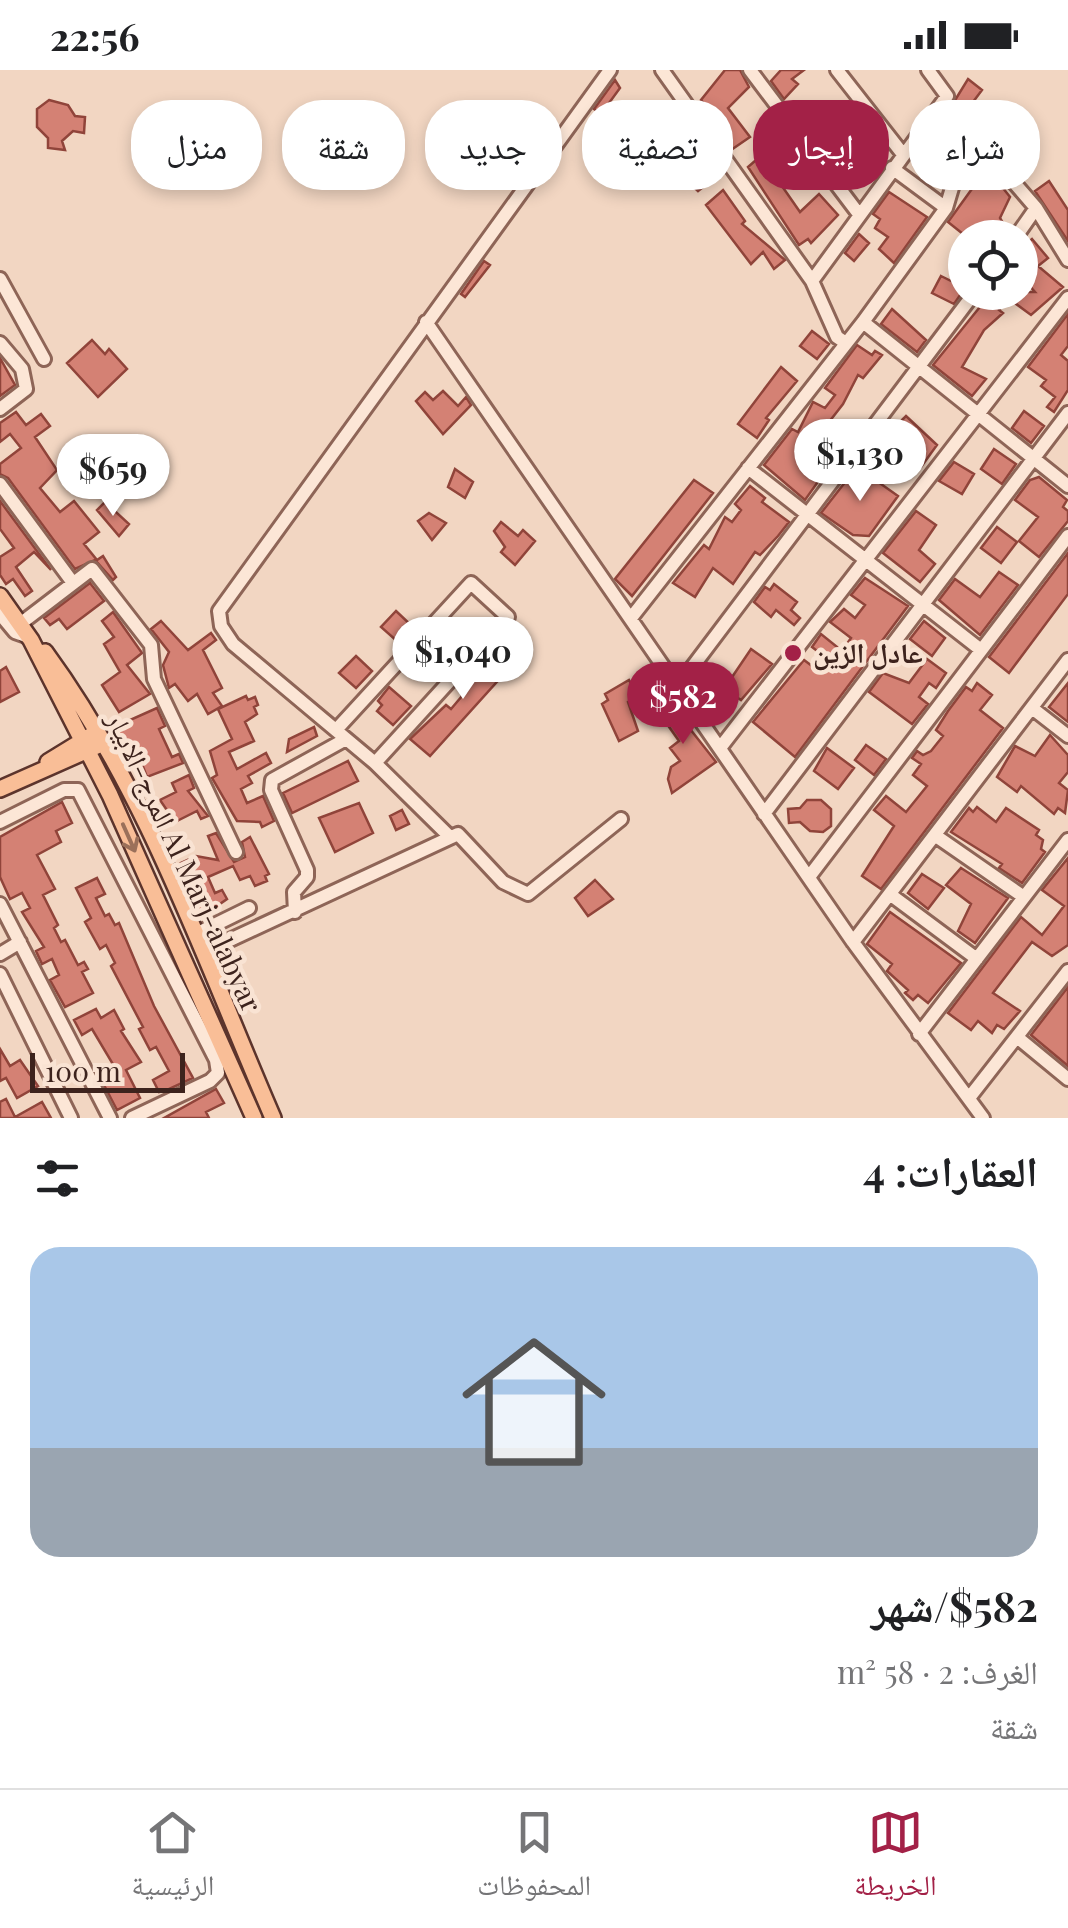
<!DOCTYPE html>
<html lang="ar">
<head>
<meta charset="utf-8">
<style>
	body { margin:0; font-family:"Playfair Display","Noto Naskh Arabic",serif; background:#f6f6f6; color:#202124; direction:rtl; height:100vh; display:flex; flex-direction:column; font-size:38px; white-space:nowrap }
	* { box-sizing:border-box; margin:0 }
	p { font-size:32px; color:#757577 }
	.icon { flex:none; width:55px; height:55px; fill:none; stroke:currentColor; stroke-width:2; stroke-linecap:round; stroke-linejoin:round }
	.map { position:relative; height:1048px; overflow:hidden; direction:ltr }
	.sheet { display:flex; flex-direction:column; background:#fff; flex:1 }
	.sheet>* { flex:none }
	.guide { position:absolute; left:30px; top:30px; width:1010px; height:90px; direction:rtl; display:flex; gap:20px }
	.tools { position:absolute; left:948px; top:150px; display:grid; gap:20px }
	.tools a { display:grid; place-items:center; width:90px; height:90px; border-radius:50%; background:#fff; box-shadow:0 5px 15px #0003; font-size:50px }
	.scale { position:absolute; left:30px; bottom:25px; width:155px; box-sizing:border-box; padding-left:10px; border:5px solid #3d231d; border-top:0; font-size:28px; line-height:35px; white-space:nowrap; color:#3d231d; -webkit-text-stroke:8px #f9e3d3; paint-order:stroke }
	.price { position:absolute; translate:-50% -85px; padding:0 22px; border-radius:35px; background:#fff; color:#222; font-size:32px; line-height:65px; filter:drop-shadow(0 2px 5px #0008) }
	.price::after { content:''; position:absolute; left:50%; top:60px; width:30px; height:22px; margin-left:-15px; background:inherit; clip-path:polygon(0 0,100% 0,50% 100%) }
	.price.selected { background:#a32147; color:#fff }
	ul { padding:0; list-style:none }
	li { display:grid; align-content:center; gap:20px; height:530px; padding:0 30px }
	li+li { border-top:2px solid #e0e0e0 }
	li span { display:grid; place-items:center; height:310px; border-radius:30px; color:#555 }
	li>.icon { margin-inline-start:auto }
	span .icon { width:180px; height:180px; fill:#fffc; stroke-width:1 }
	li b { font-size:42px }
	h2 { display:flex; justify-content:space-between; align-items:center; height:120px; padding:0 30px; font-size:42px }
	.chip { padding:0 35px; border-radius:40px; background:#fff; box-shadow:0 5px 15px #0003; font-size:35px; line-height:90px }
	.chip.selected { background:#a32147; color:#fff }
	.status { display:flex; justify-content:space-between; align-items:center; height:70px; padding:0 50px; background:#fff; direction:ltr }
	.status svg { height:28px; fill:currentColor }
	.tabs { display:flex; justify-content:space-around; align-items:center; height:140px; border-top:2px solid #e0e0e0; background:#fff; font-size:28px; color:#757577 }
	.tabs a { display:grid; justify-items:center; gap:5px }
	.tabs .selected { color:#a32147 }
	.map>svg:first-child { display:block }
</style>
</head>
<body>
<div class="status"><b>22:56</b><svg viewBox="0 0 49 12"><path d="M0 12V9h3v3zM5 12V6h3v6zM10 12V3h3v9zM15 12V0h3v12zM26 1h20v11H26zM47 4h2v5h-2z"/></svg></div>
<div class="map">
<svg width="1068" height="1048" viewBox="0 0 1068 1048">
	<rect width="100%" height="100%" fill="#f2d6c2"/>
	<path fill="#d48174" stroke="#90443a" stroke-width="2.5" d="M725,0H740L749,17L728,38L750,67L731,80L719,63L725,58L701,30Z
		M781,0H804L792,9L798,14L784,29L771,11Z
		M968,9L982,20L961,48L949,40Z
		M615,10L620,18L601,44L594,39Z
		M49,30L68,35L75,46L85,47L84,63L73,61L62,71L65,80L48,78V68L37,57V39Z
		M657,32L713,109L698,121L679,103L664,116L658,110L668,102L650,76L657,70L641,46Z
		M996,34L1008,52L988,66L976,48Z
		M864,68L877,87L862,98L846,75Z
		M925,73L939,86L925,101L913,90Z
		M763,84L781,101L775,106L800,142L819,124L838,145L811,173L808,169L799,175L748,97Z
		M991,103L1010,127L1000,148L1007,160L1001,168H968L948,152L982,105L989,109Z
		M1049,111L1068,140V171L1035,121Z
		M723,120L745,151L742,154L785,190L774,199L763,182L751,194L706,135Z
		M889,122L927,147L894,193L879,179L888,167L875,158L880,149L873,144Z
		M859,164L869,173L854,191L845,183Z
		M1032,169L1048,188L1038,196L1063,217L1031,245L1008,228L999,240L1003,243L984,260L962,297L986,309L972,326L933,295L992,222H1035L1020,205V179Z
		M484,191L490,195L465,227L461,224Z
		M941,206L965,218L954,234L932,223Z
		M892,239L926,270L917,282L881,254Z
		M1068,244V276L1061,285L1068,291V320L1054,342L1047,337L1055,327L1041,316L1046,310L1028,297Z
		M812,261L829,274L817,289L800,276Z
		M92,270L105,284L109,279L127,299L98,327L67,293Z
		M857,275L872,285L875,281L882,285L863,308L858,305L843,334L815,370L837,385L805,430L764,395L792,359L798,362L813,332L825,338L835,325L825,318Z
		M0,288L15,315L0,326Z
		M781,297L797,311L766,348L769,350L757,368L738,354Z
		M443,321L458,336L466,327L471,335L443,364L416,331L425,322L433,330Z
		M1024,341L1044,356L1031,373L1012,358Z
		M16,342L26,355L41,344L50,356L35,367L57,400L40,418L60,442L74,431L99,462L84,474L97,490L103,486L116,507L113,510L95,490L75,499L8,408L0,404V394L21,378L10,364L0,372V353Z
		M906,346L937,375L921,397H915L881,366L892,353L896,356Z
		M994,379L1016,394L1002,414L981,399Z
		M76,380L94,411L84,417L66,386Z
		M954,392L974,404L962,424L939,411Z
		M857,397L898,426L869,466L853,465L821,443Z
		M455,399L473,412L465,428L448,417Z
		M1039,407L1067,430L1063,437L1068,441V451L1039,487L1019,471L1038,447L1015,430L1030,410Z
		M694,410L713,423L632,526L615,509Z
		M750,416L765,428L762,432L789,452L778,466L760,485L755,482L733,514L713,498L695,527L673,513L704,475L709,479L725,447L732,452L741,440L735,434Z
		M0,431L51,500L34,482L16,497L32,521L25,526L13,509L6,514L0,505V487L14,478L0,459Z
		M105,432L129,454L119,466L97,440Z
		M916,441L936,455L919,480L935,494L920,512L883,483Z
		M429,443L446,453L432,470L418,451Z
		M501,452L518,466L523,460L535,471L515,495L501,482L505,477L494,461Z
		M997,457L1017,472L1001,493L981,478Z
		M1068,483V524L1009,603L989,587Z
		M999,502L1018,515L980,565L939,530L955,509L980,527Z
		M865,508L908,536L795,687L753,652L804,590L816,599L825,587L812,577L821,564L842,581L851,568L830,552L844,539L855,548L865,535L851,525Z
		M90,513L104,531L67,559L59,549L50,555L44,548Z
		M774,514L797,532L791,540L800,548L794,555L776,540L771,547L754,532L765,517L770,520Z
		M396,541L412,556L398,572L381,557Z
		M113,542L142,583L127,595L150,624L119,642L102,615L120,602L104,574L114,567L102,551Z
		M161,551L188,580L211,563L216,570L203,580L222,618L213,623L222,636L208,644L197,624L188,631L175,614L169,618L163,595L169,582L151,559Z
		M924,551L945,568L932,586L910,569Z
		M493,579L514,593L430,686L410,669L446,635L451,639L462,626L459,616L472,601L483,606L479,593Z
		M751,579L772,594L741,630L724,619Z
		M356,586L372,601L356,618L339,603Z
		M927,589L946,603L936,618L929,613L919,627L928,634L912,654L869,622L883,603L909,613Z
		M6,597L19,622L0,632V601Z
		M629,610L638,626L628,632L638,661L619,671L602,634L608,630L605,624Z
		M977,613L992,625L980,640L1003,658L881,819L862,806L894,756L874,740L886,726L906,742L927,716L913,705L921,694L912,688L917,681L923,685L931,681L943,666L936,660L948,641L966,617L972,621Z
		M1068,613V652L1049,637Z
		M389,617L411,636L393,655L377,641L382,635L378,631Z
		M661,622L716,692L672,723L668,709L671,697L680,691L670,678L679,671L650,630Z
		M246,626L248,630L255,627L258,635L254,637L257,644L245,652L254,671L229,682L237,699L266,683L271,693L248,706L252,713L241,719L247,733L263,726L274,751L262,757L260,752L237,751L212,708L217,705L210,681L232,669L218,639Z
		M157,638L165,656L159,659L172,687L179,684L183,693L147,707L140,689L136,691L129,675L124,678L112,658Z
		M314,657L317,666L287,682L289,669Z
		M1050,665L1068,685V702L1059,713L1068,720L1065,743L1058,738L1054,744L1021,716L1017,722L997,707L1015,676L1035,686Z
		M866,675L886,689L874,705L855,690Z
		M827,678L854,698L838,719L814,701Z
		M348,691L358,711L292,743L283,723Z
		M189,705L194,718L188,721L208,746L201,749L197,741L175,752L160,730L176,722L172,713Z
		M807,730H821L831,739V756L823,762L810,761L800,752L789,753L788,739L800,738Z
		M62,732L72,753L56,761L61,772L37,785L55,819L43,825L58,855L54,858L61,872L65,870L78,895L84,892L88,899L82,902L93,923L65,937L50,910L59,905L52,889L42,894L36,881L44,877L22,842L30,838L22,823L10,829L0,807V767Z
		M359,733L373,763L335,782L319,748Z
		M977,737L996,752L1006,738L1039,760L1036,765L1043,770L1041,779L1045,782L1022,813L999,798L1002,794L951,762L969,738L973,742Z
		M402,740L409,754L396,760L390,746Z
		M216,763L234,792L245,787L242,772L250,767L269,804L265,806L267,811L255,816L250,806L240,810L233,796L208,807L215,823L222,820L227,829L201,847L181,793L196,786L218,790L208,766Z
		M1068,788V875L1052,886L1032,872L993,923L1020,941L1004,959L997,955L992,963L978,951L971,960L948,943L1021,847L1042,865L1064,836L1042,820Z
		M961,798L1008,828L975,873L958,861L971,834L946,815Z
		M922,804L944,818L928,839L908,823Z
		M97,808L105,824L96,828L105,846L109,844L115,855L119,853L154,936L193,1008L167,1020L159,1022L153,1010L169,1001L156,977L150,980L139,959L143,957L111,896L115,893L106,875L100,879L85,852L91,848L76,818Z
		M595,810L613,829L588,846L575,828Z
		M890,842L961,893L928,933L918,925L913,930L905,923L908,920L887,901L892,894L867,874Z
		M1068,917V996L1031,965Z
		M96,939L101,948L114,940L124,959L121,961L141,992L126,1000L140,1028L117,1040L104,1015L120,1006L92,959L82,965L74,950Z
		M0,979L10,996L20,990L38,1016L17,1028L6,1008L0,1011Z
		M216,1019L224,1033L206,1042L209,1048H164Z
		M6,1029L15,1047L42,1032L51,1048H0V1032Z"/>
	<g fill="none" stroke-linecap="round" stroke-linejoin="round">
		<defs>
			<path id="minor" d="M662,0L812,211L837,267L846,273
				M750,0L858,143
				M837,0L902,83
				M892,98L946,138
				M957,101L991,86L1036,138L1068,190
				M1015,168L1036,138
				M0,209L44,289
				M812,211L947,26L928,0
				M426,252L853,872L983,1048
				M863,252L1068,416
				M0,273L22,299L26,319L0,339
				M748,398L981,580
				M0,414L73,513
				M0,544L15,562L29,567
				M631,548L863,252L946,138L957,101L936,42
				M20,554L92,499L151,575L154,609L236,782
				M678,616L975,222
				M1032,638L1068,666
				M336,660L471,513L508,547L375,693
				M720,678L1068,228
				M764,744L1068,343
				M0,752L64,720H78L216,990L218,1003L210,1011L132,1048
				M936,766L1024,827
				M450,767L375,693L233,574L221,556L219,541L610,0
				M809,807L1068,466
				M891,825L977,889
				M0,834L110,1048
				M295,842L294,822L307,807V800L271,720L272,710L346,669
				M196,864L249,838
				M853,872L1068,590
				M204,882L458,764L503,812L528,824L621,749
				M0,884L20,872
				M0,904L71,1048
				M919,964L1068,770
				M1018,968L1068,1009
				M969,1028L1068,901"/>
			<path id="major" d="M0,526L31,570L110,725L254,1048
				M45,582C147,721 205,891 273,1048
				M48,692L92,665
				M0,719L97,676"/>
		</defs>
		<use href="#minor" stroke="#8e6557" stroke-width="18"/>
		<use href="#major" stroke="#5c342c" stroke-width="20"/>
		<use href="#minor" stroke="#fce6d6" stroke-width="12"/>
		<use href="#major" stroke="#f9be97" stroke-width="15"/>
	</g>
	<defs><path id="oneway-shaft" d="M-6 0H5M1.5-3L5.5 0L1.5 3" fill="none" stroke-width="1.6" stroke-linecap="round" stroke-linejoin="round" transform="scale(2.5)"/></defs>
	<use stroke="#9b705a" href="#oneway-shaft" transform="translate(129 768) rotate(66)"/>
	<circle fill="#a32147" stroke="#f9e3d3" stroke-width="4" cx="793" cy="583" r="10"/>
	<g text-anchor="middle" stroke-width="9" stroke-linejoin="round" paint-order="stroke">
		<g font-size="28" font-weight="bold" fill="#3d231d" stroke="#f9e3d3" text-anchor="start">
			<text x="813" y="593">عادل الزين</text>
		</g>
		<g font-size="28" fill="#3d231d" stroke="#f9e3d3">
			<text transform="translate(184 792) rotate(65)" y="10">المرج-الابيار Al Marj-alabyar</text>
		</g>
	</g>
</svg>
<div class="tools">
<a><svg class="icon" aria-label="locate" viewBox="0 0 24 24"><circle cx="12" cy="12" r="6"/><path d="M12 2v4M12 18v4M2 12h4M18 12h4"/></svg></a>
</div>
<div class="scale">100 m</div>
<b class="price" style="left:860px;top:434px">$1,130</b>
<b class="price" style="left:113px;top:449px">$659</b>
<b class="price" style="left:463px;top:632px">$1,040</b>
<b class="price selected" style="left:683px;top:677px">$582</b>
<div class="guide">
<a class="chip">شراء</a>
<a class="chip selected">إيجار</a>
<a class="chip">تصفية</a>
<a class="chip">جديد</a>
<a class="chip">شقة</a>
<a class="chip">منزل</a>
</div>
</div>
<section class="sheet">
<h2>العقارات: 4<svg class="icon" aria-label="filters" viewBox="0 0 24 24"><path d="M4 7h16M4 17h16"/><circle cx="9" cy="7" r="2"/><circle cx="15" cy="17" r="2"/></svg></h2>
<ul>
<li><span style="background:linear-gradient(#a9c7e8 65%,#9aa5b1 0)"><svg class="icon" aria-label="home" viewBox="0 0 24 24"><path d="M3 11l9-7 9 7M6 9v11h12V9"/></svg></span><div><b>$582/شهر</b><p>الغرف: 2 · 58 m²</p><p>شقة</p></div></li>
</ul>
</section>
<nav class="tabs">
<a class="selected"><svg class="icon" aria-label="map" viewBox="0 0 24 24"><path d="M3 6l6-2 6 2 6-2v14l-6 2-6-2-6 2zM9 4v14M15 6v14"/></svg>الخريطة</a>
<a><svg class="icon" aria-label="saved" viewBox="0 0 24 24"><path d="M7 4h10v16l-5-4-5 4z"/></svg>المحفوظات</a>
<a><svg class="icon" aria-label="home" viewBox="0 0 24 24"><path d="M3 11l9-7 9 7M6 9v11h12V9"/></svg>الرئيسية</a>
</nav>
</body>
</html>
